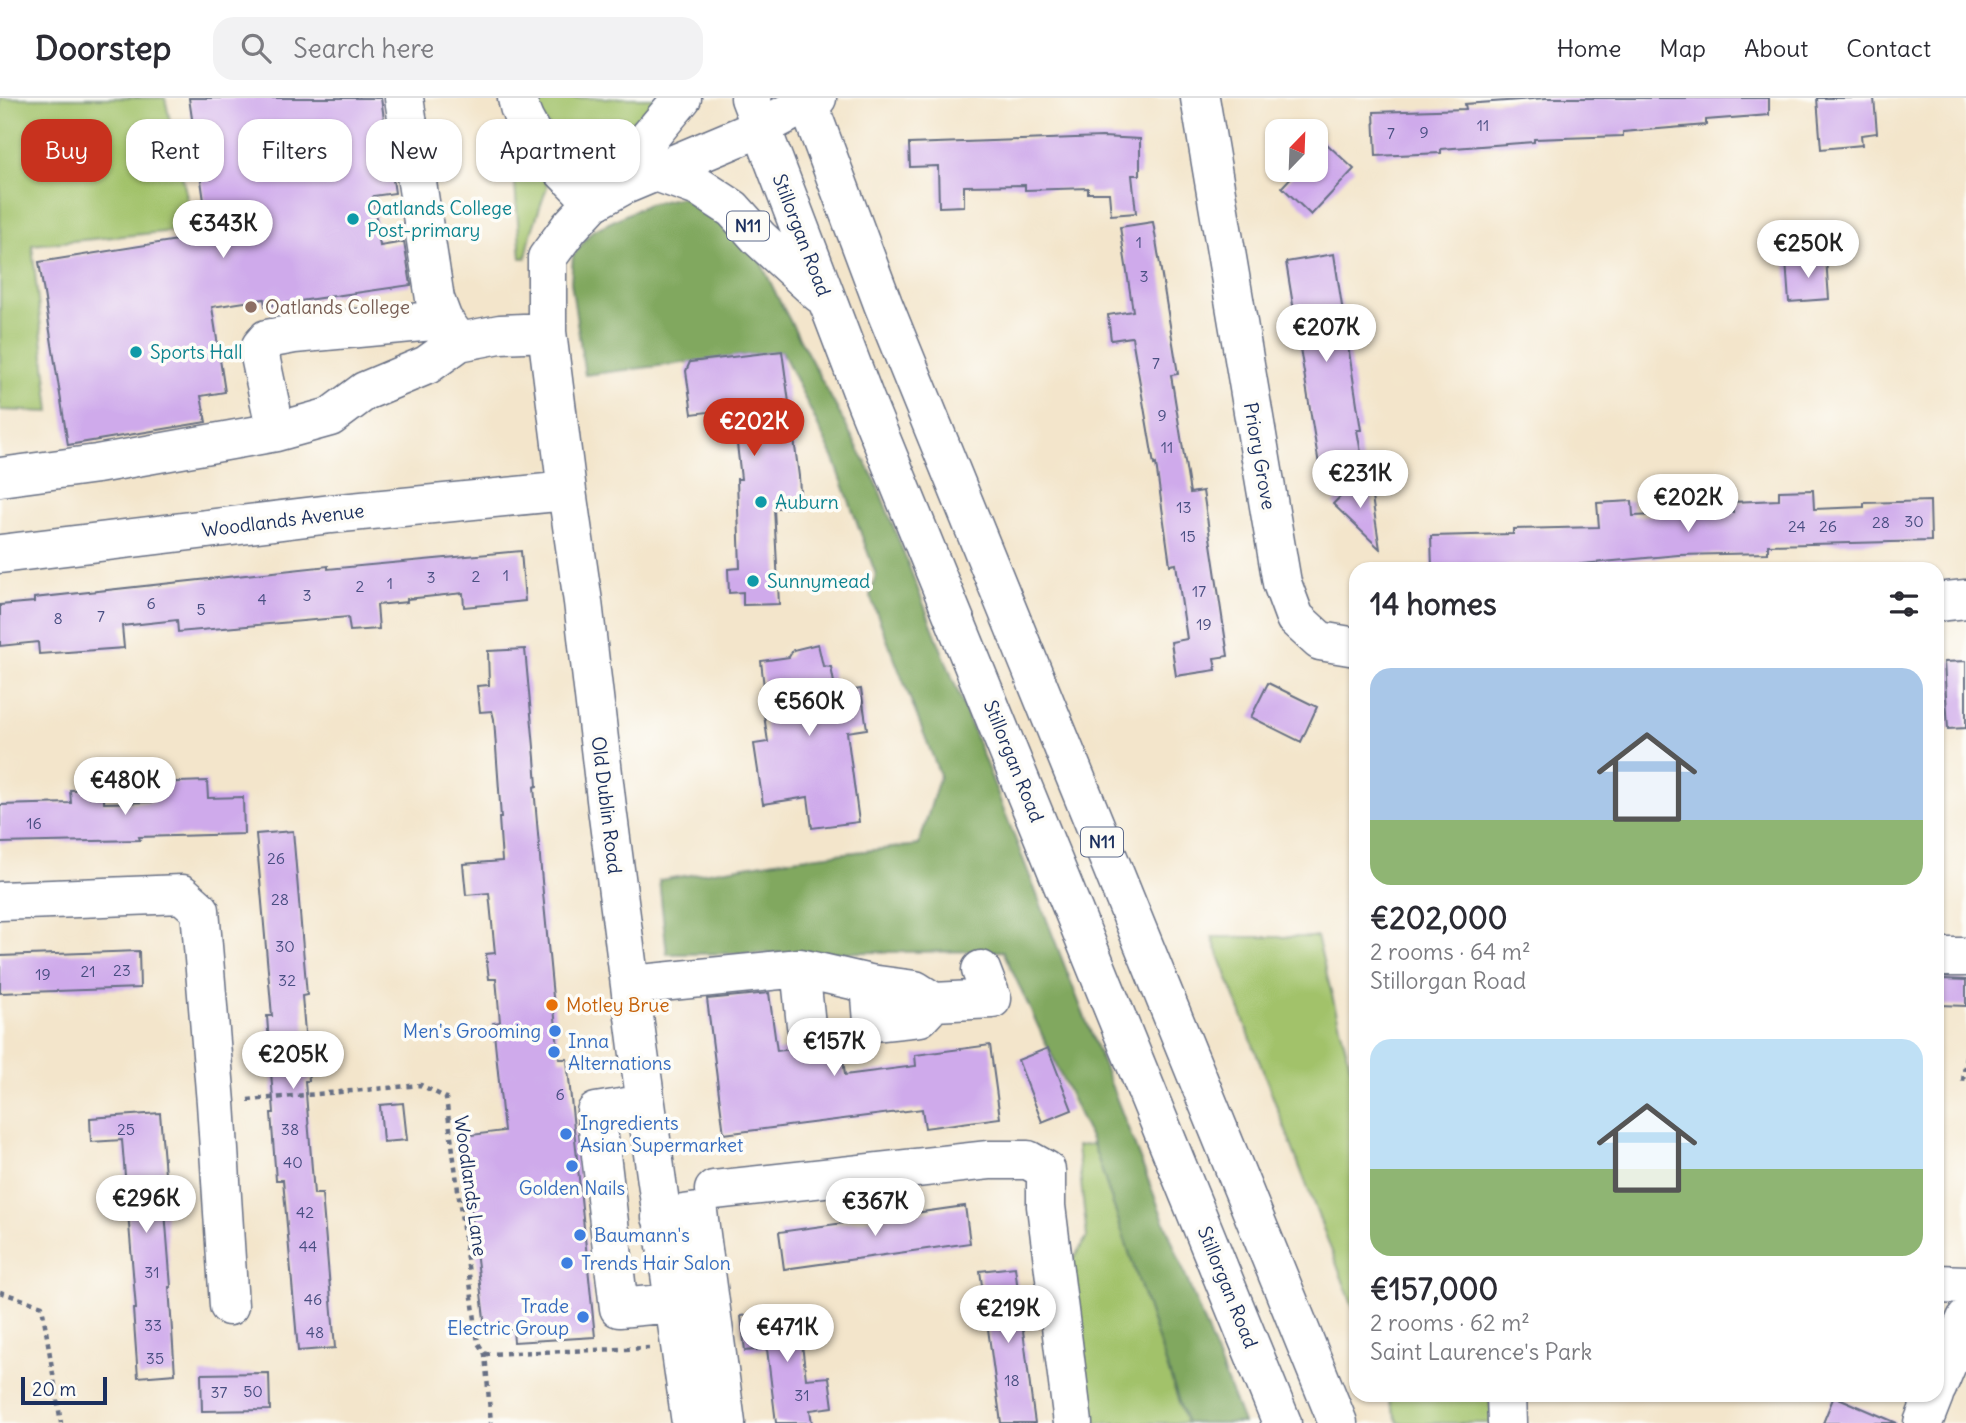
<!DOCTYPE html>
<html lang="en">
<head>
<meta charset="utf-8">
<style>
	body { margin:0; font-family:Delius,sans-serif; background:#f2f2f3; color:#2b2b33; height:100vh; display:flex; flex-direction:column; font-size:26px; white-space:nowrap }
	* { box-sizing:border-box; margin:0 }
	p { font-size:23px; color:#7c7c81 }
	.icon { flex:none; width:38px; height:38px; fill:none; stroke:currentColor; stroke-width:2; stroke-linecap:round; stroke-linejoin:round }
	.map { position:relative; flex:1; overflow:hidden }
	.details { position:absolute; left:1349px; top:464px; width:595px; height:840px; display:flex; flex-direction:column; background:#fff; border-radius:21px; box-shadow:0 2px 5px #0004 }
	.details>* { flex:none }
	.banner { position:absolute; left:21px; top:21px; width:665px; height:63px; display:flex; gap:14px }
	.needle { width:46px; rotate:23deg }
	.buttons { position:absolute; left:1265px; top:21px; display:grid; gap:14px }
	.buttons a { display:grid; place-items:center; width:63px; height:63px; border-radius:14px; background:#fff; box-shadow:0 2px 5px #0004; font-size:35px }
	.scale { position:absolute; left:21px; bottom:18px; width:86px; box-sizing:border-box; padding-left:7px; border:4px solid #1b2f5e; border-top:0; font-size:19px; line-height:24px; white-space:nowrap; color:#1b2f5e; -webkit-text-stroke:5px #fdfcf7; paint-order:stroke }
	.price { position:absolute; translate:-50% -60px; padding:0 16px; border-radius:24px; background:#fff; color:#222; font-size:23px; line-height:46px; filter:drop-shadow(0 2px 4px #0008) }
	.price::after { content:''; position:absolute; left:50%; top:42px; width:21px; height:16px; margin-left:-10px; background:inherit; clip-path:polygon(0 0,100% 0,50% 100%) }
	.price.current { background:#c8321e; color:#fff }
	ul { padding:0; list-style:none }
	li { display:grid; align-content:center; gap:14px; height:371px; padding:0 21px }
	li span { display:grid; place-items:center; height:217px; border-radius:21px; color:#555 }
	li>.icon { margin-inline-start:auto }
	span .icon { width:126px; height:126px; fill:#fffc; stroke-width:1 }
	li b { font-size:30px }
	h2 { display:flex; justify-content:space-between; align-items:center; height:84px; padding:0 21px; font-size:30px }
	.chip { padding:0 24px; border-radius:21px; background:#fff; box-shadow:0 2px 5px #0004; font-size:24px; line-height:63px }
	.chip.current { background:#c8321e; color:#fff }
	header { display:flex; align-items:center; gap:42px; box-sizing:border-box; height:98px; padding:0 35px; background:#fff; border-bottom:2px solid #e1e1e2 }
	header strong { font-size:33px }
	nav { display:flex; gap:38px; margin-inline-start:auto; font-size:24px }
	.search { width:490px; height:63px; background:#f2f2f3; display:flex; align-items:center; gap:18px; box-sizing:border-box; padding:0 24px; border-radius:21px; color:#7c7c81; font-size:26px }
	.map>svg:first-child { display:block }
</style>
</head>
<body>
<header>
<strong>Doorstep</strong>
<div class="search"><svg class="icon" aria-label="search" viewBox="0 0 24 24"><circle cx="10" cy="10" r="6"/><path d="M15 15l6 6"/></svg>Search here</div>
<nav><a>Home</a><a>Map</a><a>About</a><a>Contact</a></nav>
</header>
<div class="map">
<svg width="1966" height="1325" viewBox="0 0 1966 1325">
	<rect width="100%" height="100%" fill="#fdfcf7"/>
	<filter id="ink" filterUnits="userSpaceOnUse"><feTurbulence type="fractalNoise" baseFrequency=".0143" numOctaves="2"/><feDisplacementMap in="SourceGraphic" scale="14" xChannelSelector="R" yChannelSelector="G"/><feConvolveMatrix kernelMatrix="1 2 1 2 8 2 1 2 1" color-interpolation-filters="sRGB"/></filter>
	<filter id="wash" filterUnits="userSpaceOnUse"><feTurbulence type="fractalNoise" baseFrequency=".00686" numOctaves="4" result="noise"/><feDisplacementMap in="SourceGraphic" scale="28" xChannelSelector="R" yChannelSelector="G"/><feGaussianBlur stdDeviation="1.57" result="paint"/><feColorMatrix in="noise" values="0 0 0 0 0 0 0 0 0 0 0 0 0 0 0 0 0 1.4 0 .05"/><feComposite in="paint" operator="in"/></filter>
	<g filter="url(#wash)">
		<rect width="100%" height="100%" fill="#f3e5cb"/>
		<path fill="#a2c26a" stroke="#5e7864" stroke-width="2" d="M0,0H165L194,131L32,147L50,314L0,312Z
			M533,0H658C643,19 607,41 585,51C555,40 545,29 533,0Z
			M520,38L542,64L547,89L531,136L526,160H521L513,63H523Z
			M1212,839H1317L1356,990V1217Z
			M1093,1046L1186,1325H1088L1065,1174L1087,1139L1077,1048Z
			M1387,1297H1489L1492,1325H1398Z"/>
		<path fill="#81a85e" stroke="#4e6c5e" stroke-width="2" d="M682,99L753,148L779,202L876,384L1243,1325H1186L1093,1046L1003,853L667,856L659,782L782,762L919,747L940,677L870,498L876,477L834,361L782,253L585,277L571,184L573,158L592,133L648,106Z"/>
		<g id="blocks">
			<path fill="#cfaaeb" d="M189,0H381L395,95L373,98L380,148L404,144L411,187L265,208L264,201L212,209L225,294L201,298L206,324L68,347L39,164L209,137Z
				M1546,0H1769V17L1706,22V27L1623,34V38L1534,41V44L1441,51V55L1376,58L1374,14L1466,11L1465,6Z
				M1817,0H1874L1877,35L1861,37L1862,47L1821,51Z
				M1316,36L1354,71L1311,117L1282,89L1298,72H1316Z
				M1102,39L1140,41V77H1132L1136,115L1111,117L1109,95H1088V90L1025,92V87L964,88V108L939,109L938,68L910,69L909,46Z
				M1153,124L1178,276L1171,277L1190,395L1203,393L1228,558L1214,560L1216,572L1176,578L1171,544L1187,541L1176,466L1170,467L1156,366L1154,367L1132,239L1111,242L1108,217L1133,213L1120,129Z
				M1334,156L1361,332H1357L1364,372L1321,379L1286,164Z
				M1826,160L1829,201L1789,204L1786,163Z
				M782,253L799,378L801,409L774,410L779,506L743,507V494L729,495L728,471L740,470L737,381H741L733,311L692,316L686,273L690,264Z
				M1358,381L1371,393L1380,451L1333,406Z
				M1813,392L1814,411L1864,409V405L1930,403L1931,443L1768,447V455L1678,457L1582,466L1506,468V471H1432L1431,438L1513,436V431L1599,429L1597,405L1632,403L1633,418L1733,414L1732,404L1779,402V393Z
				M521,453L525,503L464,509L463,495L407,501V504L377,507L379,531L350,533L348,519L178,534L177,522L122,528L124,550L39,556L38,544L0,548V507L34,504V500L328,468V471Z
				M818,546L823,568L831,569L836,595L861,591L867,631L847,634L859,724L812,730L808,699L763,706L754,646L768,644L760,590L764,589L761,563L789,559L793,552Z
				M525,551L535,660L537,688L534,689L543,795L559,961H567L595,1239L514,1244L513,1232L506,1233V1227L485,1229L468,1084L463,1038L504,1033L493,925L500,924L496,881H489L486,856L495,855L489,795L466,797L463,766L502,763L499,720H501L494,621L492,613L480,614L477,588L489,587L488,553Z
				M1966,563V630L1948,631L1944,564Z
				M1268,585L1317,609L1301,644L1251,619Z
				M207,683L208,700L243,699L244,736L139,739L140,742L0,745V707L71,705L70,692L104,691V705L152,704L151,685Z
				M293,733L307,897L302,898L309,983H305L314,1096H322L335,1250L298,1253L283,1082H276L271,1015H274L267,918H272L256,736Z
				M139,853L140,890L0,895V858Z
				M1942,881L1966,882V908L1940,907Z
				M769,895L777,953L841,945L845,977L916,968L915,957L990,947L1000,1020L925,1030L922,1011L724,1036L707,901Z
				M1048,950L1072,1012L1042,1024L1018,962Z
				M403,1005L407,1042L383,1044L380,1007Z
				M160,1015L166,1088H163L171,1189H169L175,1276L138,1279L133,1211H136L122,1042L91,1044L90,1020Z
				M965,1108L970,1145L784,1171L779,1134Z
				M1015,1169L1031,1296L1035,1325H1001L980,1173Z
				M808,1211L810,1237H801L806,1281L829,1279L833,1309L810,1312L812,1325H776L767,1251L745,1253L741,1218Z
				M269,1275L270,1312L202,1313L201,1276Z
				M1834,1298L1897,1325H1823Z"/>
		</g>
	</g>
	<g filter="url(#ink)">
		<use href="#blocks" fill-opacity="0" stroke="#676f84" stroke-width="2"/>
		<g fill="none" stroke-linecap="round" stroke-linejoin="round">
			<defs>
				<path id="minor" d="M404,0L435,201L443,222L458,242
					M517,0C524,41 566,74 593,104
					M1200,0L1282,485L1295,520L1320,543L1356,549
					M276,334L260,258L261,248L267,241L294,236L443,222
					M0,379L97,366L276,334L330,319L365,293L427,267L459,244L500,236L547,234
					M0,456L331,416L567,393
					M1937,504L1966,501
					M0,803L182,796L200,812L216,1005L229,1208
					M1937,859H1966
					M800,870L806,927
					M870,886L873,924L920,919L934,904
					M631,887L800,870L870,886L915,892L934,904L992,901L981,872
					M645,1006L596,1014L619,1210L673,1205
					M714,1092L989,1062H1028L1046,1072V1108L1073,1325
					M661,1119L698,1114L726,1325
					M1937,1186L1966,1187
					M1937,1290L1966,1221
					M1506,1297L1507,1325
					M691,1325L638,949L607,710L583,504L567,393L547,234V160L569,130L593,104L622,88L760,30L817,0
					M1923,1325L1934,1297"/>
				<path id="highway" d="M750,0L866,304L1282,1325
					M806,0L883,206L1338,1325
					M656,74L701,90L733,111L759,140L820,196
					M597,102L682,0"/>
			</defs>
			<use href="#minor" stroke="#676f84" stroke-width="41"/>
			<use href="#highway" stroke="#676f84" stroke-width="41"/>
			<path stroke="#676f84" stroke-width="4.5" stroke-dasharray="5 5" stroke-linecap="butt" d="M1966,958L1963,983L1966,984
				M248,1002L421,987L446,1000L478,1245L485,1256L491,1325
				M0,1194L42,1208L61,1325
				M485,1256L649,1250"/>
			<use href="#minor" stroke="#fff" stroke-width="38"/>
			<use href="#highway" stroke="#fff" stroke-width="38"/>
		</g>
	</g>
	<g fill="#0f9aa8" stroke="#fdfcf7" stroke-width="2.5">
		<circle cx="353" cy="121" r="7"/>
		<circle cx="136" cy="254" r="7"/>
		<circle cx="761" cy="404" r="7"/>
		<circle cx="753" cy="483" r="7"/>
	</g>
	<circle fill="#8d6e63" stroke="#fdfcf7" stroke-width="2.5" cx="251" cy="209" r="7"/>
	<circle fill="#e8710a" stroke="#fdfcf7" stroke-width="2.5" cx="552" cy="907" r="7"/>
	<g fill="#3f7fe0" stroke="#fdfcf7" stroke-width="2.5">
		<circle cx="555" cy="933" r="7"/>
		<circle cx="554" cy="954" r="7"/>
		<circle cx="566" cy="1036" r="7"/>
		<circle cx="572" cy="1068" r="7"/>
		<circle cx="580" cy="1137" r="7"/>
		<circle cx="567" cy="1165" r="7"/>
		<circle cx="583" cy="1219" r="7"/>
	</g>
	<g text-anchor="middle" stroke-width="7" stroke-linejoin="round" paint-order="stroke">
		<g font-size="16" fill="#484e81">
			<text x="1483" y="33">11</text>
			<text x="1424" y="40">9</text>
			<text x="1391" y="41">7</text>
			<text x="1139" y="150">1</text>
			<text x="1144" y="184">3</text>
			<text x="1156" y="271">7</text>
			<text x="1162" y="323">9</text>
			<text x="1167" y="355">11</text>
			<text x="1184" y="415">13</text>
			<text x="1914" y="429">30</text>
			<text x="1881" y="430">28</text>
			<text x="1797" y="434">24</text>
			<text x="1828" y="434">26</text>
			<text x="1188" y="444">15</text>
			<text x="506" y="483">1</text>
			<text x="476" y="484">2</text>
			<text x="431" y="485">3</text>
			<text x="390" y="491">1</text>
			<text x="360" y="494">2</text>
			<text x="1199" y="499">17</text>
			<text x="307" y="503">3</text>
			<text x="262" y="507">4</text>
			<text x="151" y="511">6</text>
			<text x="201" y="517">5</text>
			<text x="101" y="524">7</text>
			<text x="58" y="526">8</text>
			<text x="1204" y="532">19</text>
			<text x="34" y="731">16</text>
			<text x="276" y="766">26</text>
			<text x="280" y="807">28</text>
			<text x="285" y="854">30</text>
			<text x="122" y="878">23</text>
			<text x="88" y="879">21</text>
			<text x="43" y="882">19</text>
			<text x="287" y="888">32</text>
			<text x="560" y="1002">6</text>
			<text x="126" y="1037">25</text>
			<text x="290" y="1037">38</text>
			<text x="293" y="1070">40</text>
			<text x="305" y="1120">42</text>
			<text x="308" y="1154">44</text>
			<text x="152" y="1180">31</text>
			<text x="313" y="1207">46</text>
			<text x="153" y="1233">33</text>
			<text x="315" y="1240">48</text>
			<text x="155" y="1266">35</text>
			<text x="1012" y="1288">18</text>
			<text x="253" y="1299">50</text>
			<text x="219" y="1300">37</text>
			<text x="802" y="1303">31</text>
		</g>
		<g fill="#fdfcf7" stroke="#5f6c8c" stroke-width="2">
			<rect x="727" y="113.5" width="42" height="29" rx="5"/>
			<rect x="1081" y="729.5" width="42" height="29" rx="5"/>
		</g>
		<g font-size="18" font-weight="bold" fill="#1b2f5e">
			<text x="748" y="134">N11</text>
			<text x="1102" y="750">N11</text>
		</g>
		<g font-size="19" fill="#0d838f" stroke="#fdfcf7" text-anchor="start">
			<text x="367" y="117">Oatlands College<tspan x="367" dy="22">Post-primary</tspan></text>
			<text x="150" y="261">Sports Hall</text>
			<text x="775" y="411">Auburn</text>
			<text x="767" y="490">Sunnymead</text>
		</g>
		<g font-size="19" fill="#1b2f5e" stroke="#fdfcf7">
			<text transform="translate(802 137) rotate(69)" y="7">Stillorgan Road</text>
			<text transform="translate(1260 358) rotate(80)" y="7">Priory Grove</text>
			<text transform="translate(283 422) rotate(-7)" y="7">Woodlands Avenue</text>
			<text transform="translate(1014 663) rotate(68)" y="7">Stillorgan Road</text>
			<text transform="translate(607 707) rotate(83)" y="7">Old Dublin Road</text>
			<text transform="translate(471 1088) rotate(82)" y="7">Woodlands Lane</text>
			<text transform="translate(1228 1189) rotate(68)" y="7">Stillorgan Road</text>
		</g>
		<g font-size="19" fill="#785e54" stroke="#fdfcf7" text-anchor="start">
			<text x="265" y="216">Oatlands College</text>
		</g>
		<g font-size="19" fill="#c56008" stroke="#fdfcf7" text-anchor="start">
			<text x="566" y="914">Motley Brue</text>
		</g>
		<g font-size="19" fill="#366cbe" stroke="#fdfcf7" text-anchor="start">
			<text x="541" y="940" text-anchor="end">Men's Grooming</text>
			<text x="568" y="950">Inna<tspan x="568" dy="22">Alternations</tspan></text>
			<text x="580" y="1032">Ingredients<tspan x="580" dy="22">Asian Supermarket</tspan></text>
			<text x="572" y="1097" text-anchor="middle">Golden Nails</text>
			<text x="594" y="1144">Baumann's</text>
			<text x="581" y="1172">Trends Hair Salon</text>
			<text x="569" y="1215" text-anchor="end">Trade<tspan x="569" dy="22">Electric Group</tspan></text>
		</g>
	</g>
</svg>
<div class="buttons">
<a><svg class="needle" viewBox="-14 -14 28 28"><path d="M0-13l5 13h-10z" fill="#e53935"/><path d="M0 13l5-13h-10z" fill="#7c7c81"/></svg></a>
</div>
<div class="scale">20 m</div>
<b class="price" style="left:223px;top:162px">€343K</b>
<b class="price" style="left:1808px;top:182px">€250K</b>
<b class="price" style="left:1326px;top:266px">€207K</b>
<b class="price current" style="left:754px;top:360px">€202K</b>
<b class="price" style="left:1360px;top:412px">€231K</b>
<b class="price" style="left:1688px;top:436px">€202K</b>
<b class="price" style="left:809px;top:640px">€560K</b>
<b class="price" style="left:125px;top:719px">€480K</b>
<b class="price" style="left:834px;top:980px">€157K</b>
<b class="price" style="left:293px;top:993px">€205K</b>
<b class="price" style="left:146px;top:1137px">€296K</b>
<b class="price" style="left:875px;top:1140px">€367K</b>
<b class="price" style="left:1008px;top:1247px">€219K</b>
<b class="price" style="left:787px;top:1266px">€471K</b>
<div class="banner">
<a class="chip current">Buy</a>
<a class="chip">Rent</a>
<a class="chip">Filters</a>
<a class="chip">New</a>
<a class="chip">Apartment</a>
</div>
<section class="details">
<h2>14 homes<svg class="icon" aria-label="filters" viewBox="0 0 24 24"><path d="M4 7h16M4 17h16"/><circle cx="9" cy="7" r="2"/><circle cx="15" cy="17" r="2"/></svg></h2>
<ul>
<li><span style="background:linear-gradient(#a9c7e8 70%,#8fb573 0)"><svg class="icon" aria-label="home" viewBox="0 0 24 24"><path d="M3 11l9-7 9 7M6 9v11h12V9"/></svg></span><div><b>€202,000</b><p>2 rooms · 64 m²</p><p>Stillorgan Road</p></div></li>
<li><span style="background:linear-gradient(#bfe0f5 60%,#8fb573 0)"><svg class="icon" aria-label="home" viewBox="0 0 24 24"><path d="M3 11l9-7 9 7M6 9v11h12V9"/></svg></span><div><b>€157,000</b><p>2 rooms · 62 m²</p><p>Saint Laurence's Park</p></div></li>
</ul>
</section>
</div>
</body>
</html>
